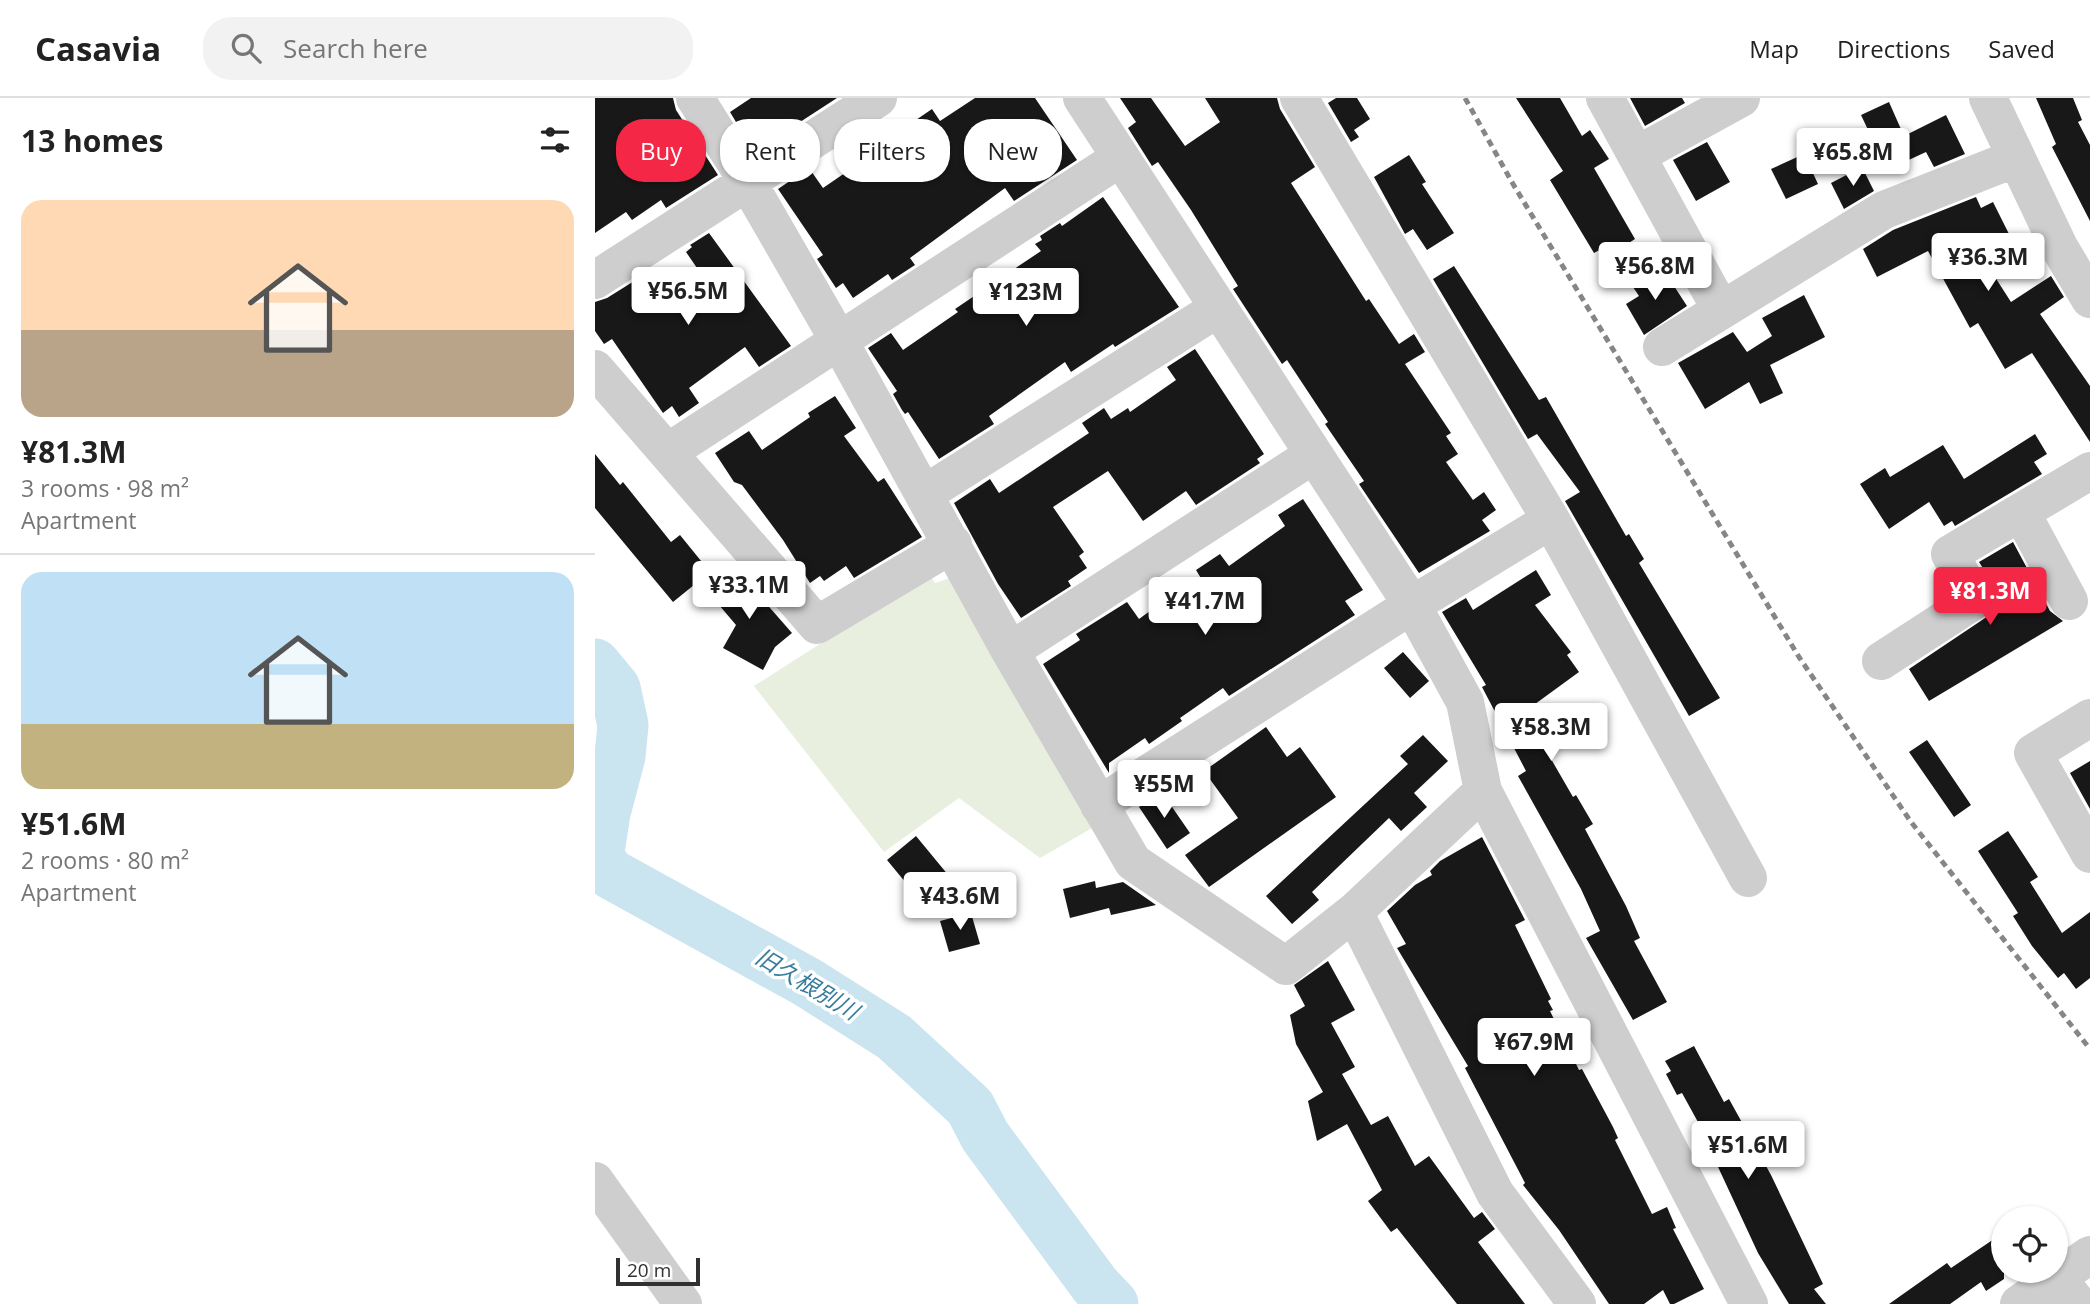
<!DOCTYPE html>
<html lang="en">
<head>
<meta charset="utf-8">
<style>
	body { margin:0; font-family:"Open Sans","Noto Sans JP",sans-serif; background:#f2f2f2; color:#222; height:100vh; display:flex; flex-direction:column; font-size:26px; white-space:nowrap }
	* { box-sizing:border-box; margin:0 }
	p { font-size:23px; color:#767676 }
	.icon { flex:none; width:38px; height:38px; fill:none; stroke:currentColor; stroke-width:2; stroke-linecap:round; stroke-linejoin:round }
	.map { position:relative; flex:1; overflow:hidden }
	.sheet { display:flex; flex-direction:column; background:#fff; width:595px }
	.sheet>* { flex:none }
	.top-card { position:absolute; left:21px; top:21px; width:665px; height:63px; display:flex; gap:14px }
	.fabs { position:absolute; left:1396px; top:1108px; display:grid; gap:14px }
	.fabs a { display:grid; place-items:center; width:77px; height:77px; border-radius:50%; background:#fff; box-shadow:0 2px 5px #0004; font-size:35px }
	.scale { position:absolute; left:21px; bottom:18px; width:84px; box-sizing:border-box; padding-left:7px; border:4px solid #313131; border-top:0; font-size:19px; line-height:24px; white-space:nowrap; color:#313131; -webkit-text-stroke:5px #fff; paint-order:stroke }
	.price { position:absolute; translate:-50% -60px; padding:0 16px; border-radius:7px; background:#fff; color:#222; font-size:23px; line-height:46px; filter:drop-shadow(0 2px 4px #0008) }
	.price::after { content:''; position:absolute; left:50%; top:42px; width:21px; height:16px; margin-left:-10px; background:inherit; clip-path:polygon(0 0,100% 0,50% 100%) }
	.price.current { background:#f52746; color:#fff }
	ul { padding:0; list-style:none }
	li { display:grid; align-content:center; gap:14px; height:371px; padding:0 21px }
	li+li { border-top:2px solid #e0e0e0 }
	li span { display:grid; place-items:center; height:217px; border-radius:21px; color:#555 }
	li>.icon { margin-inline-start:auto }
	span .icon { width:126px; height:126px; fill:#fffc; stroke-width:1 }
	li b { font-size:30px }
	h2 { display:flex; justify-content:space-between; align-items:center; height:84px; padding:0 21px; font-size:30px }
	.chip { padding:0 24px; border-radius:28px; background:#fff; box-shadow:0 2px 5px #0004; font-size:24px; line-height:63px }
	.chip.current { background:#f52746; color:#fff }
	header { display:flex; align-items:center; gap:42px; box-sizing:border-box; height:98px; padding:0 35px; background:#fff; border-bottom:2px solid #e0e0e0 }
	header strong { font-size:33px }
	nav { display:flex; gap:38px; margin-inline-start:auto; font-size:24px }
	.search { width:490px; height:63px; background:#f2f2f2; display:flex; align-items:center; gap:18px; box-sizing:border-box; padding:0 24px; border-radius:28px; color:#767676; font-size:26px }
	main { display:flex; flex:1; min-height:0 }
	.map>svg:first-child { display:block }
</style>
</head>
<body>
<header>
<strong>Casavia</strong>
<div class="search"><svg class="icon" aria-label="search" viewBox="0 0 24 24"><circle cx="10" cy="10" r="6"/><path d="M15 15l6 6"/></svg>Search here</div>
<nav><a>Map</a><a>Directions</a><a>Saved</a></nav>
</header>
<main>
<section class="sheet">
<h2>13 homes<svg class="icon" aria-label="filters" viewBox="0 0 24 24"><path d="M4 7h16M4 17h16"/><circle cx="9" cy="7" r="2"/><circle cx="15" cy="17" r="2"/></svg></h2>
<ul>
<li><span style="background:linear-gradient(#ffd9b3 60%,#b9a48a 0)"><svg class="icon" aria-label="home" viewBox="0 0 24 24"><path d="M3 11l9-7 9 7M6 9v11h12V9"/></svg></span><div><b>¥81.3M</b><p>3 rooms · 98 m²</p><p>Apartment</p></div></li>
<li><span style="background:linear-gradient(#bfe0f5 70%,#c2b280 0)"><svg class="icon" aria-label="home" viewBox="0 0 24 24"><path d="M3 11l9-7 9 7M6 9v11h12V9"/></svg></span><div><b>¥51.6M</b><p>2 rooms · 80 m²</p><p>Apartment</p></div></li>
</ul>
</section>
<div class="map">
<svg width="1495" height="1206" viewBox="0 0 1495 1206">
	<rect width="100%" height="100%" fill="#fff"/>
	<path fill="#e9efdf" d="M334,476L340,485L358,479L499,729L445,760L364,700L289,754L159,588Z"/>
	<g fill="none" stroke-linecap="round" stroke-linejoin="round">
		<path stroke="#cae4f0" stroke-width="51" d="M0,566L20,590L28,627L25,658L10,715L3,760L16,776L212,884L299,939L375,1009L390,1038L500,1187L518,1206"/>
	</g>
	<path fill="#181818" d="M0,0H78L81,12L123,77L71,110L66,102L37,122L31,114L0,135Z
		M156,0H242L159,54L135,14Z
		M380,0H440L482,62L419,103L410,90L315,160L320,167L297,182L293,176L258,200L248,185L241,190L222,161L228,157L183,91L214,70L228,90L276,57L266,43L291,25L299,37L337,11L345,23Z
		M525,0H556L590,48L625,24L610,0H682L685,11L720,69L696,85L771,203L774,201L804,246L819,236L830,254L810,266L856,335L851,338L863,356L851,364L878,402L889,394L901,412L887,422L895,433L824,475L764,386L769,383L730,326L733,324L692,262L687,266L638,191L643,188L596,112L563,64L557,68L533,30L541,24Z
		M741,0H762L775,21L759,32L764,39L756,44L733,5Z
		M921,0H965L987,38L995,32L1014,61L999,70L1040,141L1017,156L1012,148L999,155L955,82L968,73Z
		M1035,0H1087L1090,5L1050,28Z
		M1441,0H1478L1487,22L1483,24L1495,47V123L1457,49L1461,46Z
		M1294,4L1309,38L1351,17L1370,56L1339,69L1331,54L1292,72L1266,17Z
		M1112,44L1135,84L1101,103L1078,62Z
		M1209,56L1223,86L1191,101L1176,71Z
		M814,57L831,84L827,86L859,135L832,152L818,131L810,136L779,79Z
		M1267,69L1279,93L1249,111L1236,85Z
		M508,99L584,209L520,249L518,246L476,274L470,264L394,318L399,326L344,361L313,314L310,316L307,312L298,296L302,293L273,250L296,235L308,252L363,214L360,211L446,153L440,146L447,142L445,138L465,125L467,128Z
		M1381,99L1386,110L1398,104L1414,136L1382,151L1416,204L1456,178L1469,199L1445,216L1495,288V344L1437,255L1410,271L1383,225L1375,230L1333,153L1282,179L1268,151L1298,132Z
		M114,135L196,248L164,269L150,249L94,290L104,305L84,319L77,308L68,315L17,241L9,246L0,233V204L12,200L44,180L60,201L102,170L91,154L97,149L95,147Z
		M859,168L944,302L951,299L1031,438L1034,436L1049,461L1044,465L1125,600L1094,618L970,403L985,394L942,336L933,341L838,181Z
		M1068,171L1092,208L1049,237L1031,206L1044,198L1038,189Z
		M1209,197L1230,239L1175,267L1188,295L1165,306L1154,284L1110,311L1083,265L1138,234L1152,254L1177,238L1167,220Z
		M600,251L669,356L662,361L665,365L601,407L591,393L548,423L513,373L458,409L489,454L484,458L492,470L473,483L476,488L426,520L403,486L359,405L395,381L404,395L494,335L487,325L509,310L516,321L533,310L535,314L581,282L572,269Z
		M240,298L261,330L249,338L283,384L289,380L327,439L259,480L251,468L229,483L225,478L215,485L188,442L147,387L139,384L120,355L154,333L167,352L215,319L213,315Z
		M1440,336L1452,356L1439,364L1447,376L1360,428L1357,423L1349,428L1334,404L1294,431L1265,386L1290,370L1295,379L1348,347L1369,381Z
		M0,356L25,387L28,384L76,444L85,437L115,474L78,504L0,410Z
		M708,401L768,492L750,503L760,517L634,598L628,590L585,620L587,623L554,646L550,640L514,665V675L448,566L485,542L481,536L532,504L544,521L555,513L559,518L607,482L601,472L625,456L634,468L690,428L683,417Z
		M1418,444L1455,513L1468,523L1334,603L1314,571L1411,506L1384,464Z
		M141,471L197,535L180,549L168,572L128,550L141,527L113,494Z
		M941,472L956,497L940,507L976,554L972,557L984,574L936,609L958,651L952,654L978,699L981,697L998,726L990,731L1031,808L1045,840L1039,843L1072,904L1038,922L991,840L1005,833L986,791L923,678L931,673L887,589L891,587L847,514L871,500L878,512Z
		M808,554L834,583L815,600L789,570Z
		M671,629L692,659L705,649L741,699L614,789L590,757L643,720L609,673Z
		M828,637L853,663L819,695L832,709L806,733L794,720L717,794L724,802L697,826L671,798L813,666L805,658Z
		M1332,642L1376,707L1359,719L1314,654Z
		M1495,663V711L1475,675Z
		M566,693L595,735L572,751L544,709Z
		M1413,733L1443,779L1435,784L1467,835L1495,814V880L1481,891L1469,875L1463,880L1437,848L1418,818L1423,815L1383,753Z
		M321,738L354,778L325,802L292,762Z
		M887,739L930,822L920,827L956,901L953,903L958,912L955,913L984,972L987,971L1018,1029L1023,1040L1020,1042L1057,1116L1072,1109L1081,1130L1078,1131L1109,1191L1079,1206H1075L1068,1192L1049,1206H1014L964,1132L928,1087L930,1085L870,970L873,968L802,850L811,846L792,813L820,787L837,777L835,773L845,763Z
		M500,783L501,790L528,784L561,807L516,817L514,810L475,820L468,791Z
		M376,815L385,846L354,854L345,823Z
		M733,863L760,912L736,925L760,969L747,976L776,1027L793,1018L820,1068L834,1058L879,1120L887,1114L900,1131L883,1144L930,1206H862L802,1130L796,1134L773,1103L787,1092L752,1026L722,1043L713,1003L728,994L701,946L695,917L710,908L699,887Z
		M1099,948L1129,1004L1134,1001L1176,1077L1228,1186L1219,1191L1231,1206H1194L1163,1155L1117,1056L1120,1055L1087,995L1082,997L1071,976L1076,973L1070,963Z
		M1399,1141L1409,1155V1181L1391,1193L1386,1184L1355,1206H1294L1352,1165L1356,1170Z"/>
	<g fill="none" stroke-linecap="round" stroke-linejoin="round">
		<path stroke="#cecece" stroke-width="38" d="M100,0L152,83L243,241L415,553L538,764L691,868L759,814L888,693
			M487,0L817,507L870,604L888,693L1154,1206
			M704,0L956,422L1153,780
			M1010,0L1126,212
			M1393,0L1464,149L1495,201
			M1042,57L1146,0
			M0,182L283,0
			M1067,249L1289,112L1421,60
			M0,271L222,527L358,446
			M73,354L525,60
			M331,395L622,211
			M1426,414L1474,503
			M415,553L718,357
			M1286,563L1380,502L1355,456L1495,373
			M1495,620L1438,655L1495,756
			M504,707L817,507L956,422
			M759,814L900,1095L982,1206
			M0,1083L88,1206
			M1462,1179L1483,1206
			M1424,1206L1495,1157"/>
		<path stroke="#868686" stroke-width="5" stroke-dasharray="7 5" stroke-linecap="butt" d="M870,0L918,86L1204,559L1316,724L1495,951"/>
	</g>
	<g text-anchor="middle" stroke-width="7" stroke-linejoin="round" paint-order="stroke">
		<g font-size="23" font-style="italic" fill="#367d9c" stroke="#fff">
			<text transform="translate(212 886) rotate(31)" y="8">旧久根別川</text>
		</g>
	</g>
</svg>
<div class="fabs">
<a><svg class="icon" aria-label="locate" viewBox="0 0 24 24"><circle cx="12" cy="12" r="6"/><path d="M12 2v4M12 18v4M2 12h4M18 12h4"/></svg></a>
</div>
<div class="scale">20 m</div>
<b class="price" style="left:1258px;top:90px">¥65.8M</b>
<b class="price" style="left:1393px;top:195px">¥36.3M</b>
<b class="price" style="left:1060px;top:204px">¥56.8M</b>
<b class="price" style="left:93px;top:229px">¥56.5M</b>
<b class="price" style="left:431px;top:230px">¥123M</b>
<b class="price" style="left:154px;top:523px">¥33.1M</b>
<b class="price current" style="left:1395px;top:529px">¥81.3M</b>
<b class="price" style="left:610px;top:539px">¥41.7M</b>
<b class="price" style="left:956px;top:665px">¥58.3M</b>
<b class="price" style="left:569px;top:722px">¥55M</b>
<b class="price" style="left:365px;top:834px">¥43.6M</b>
<b class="price" style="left:939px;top:980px">¥67.9M</b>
<b class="price" style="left:1153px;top:1083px">¥51.6M</b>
<div class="top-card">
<a class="chip current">Buy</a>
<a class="chip">Rent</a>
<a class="chip">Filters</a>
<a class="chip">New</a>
</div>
</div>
</main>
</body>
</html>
